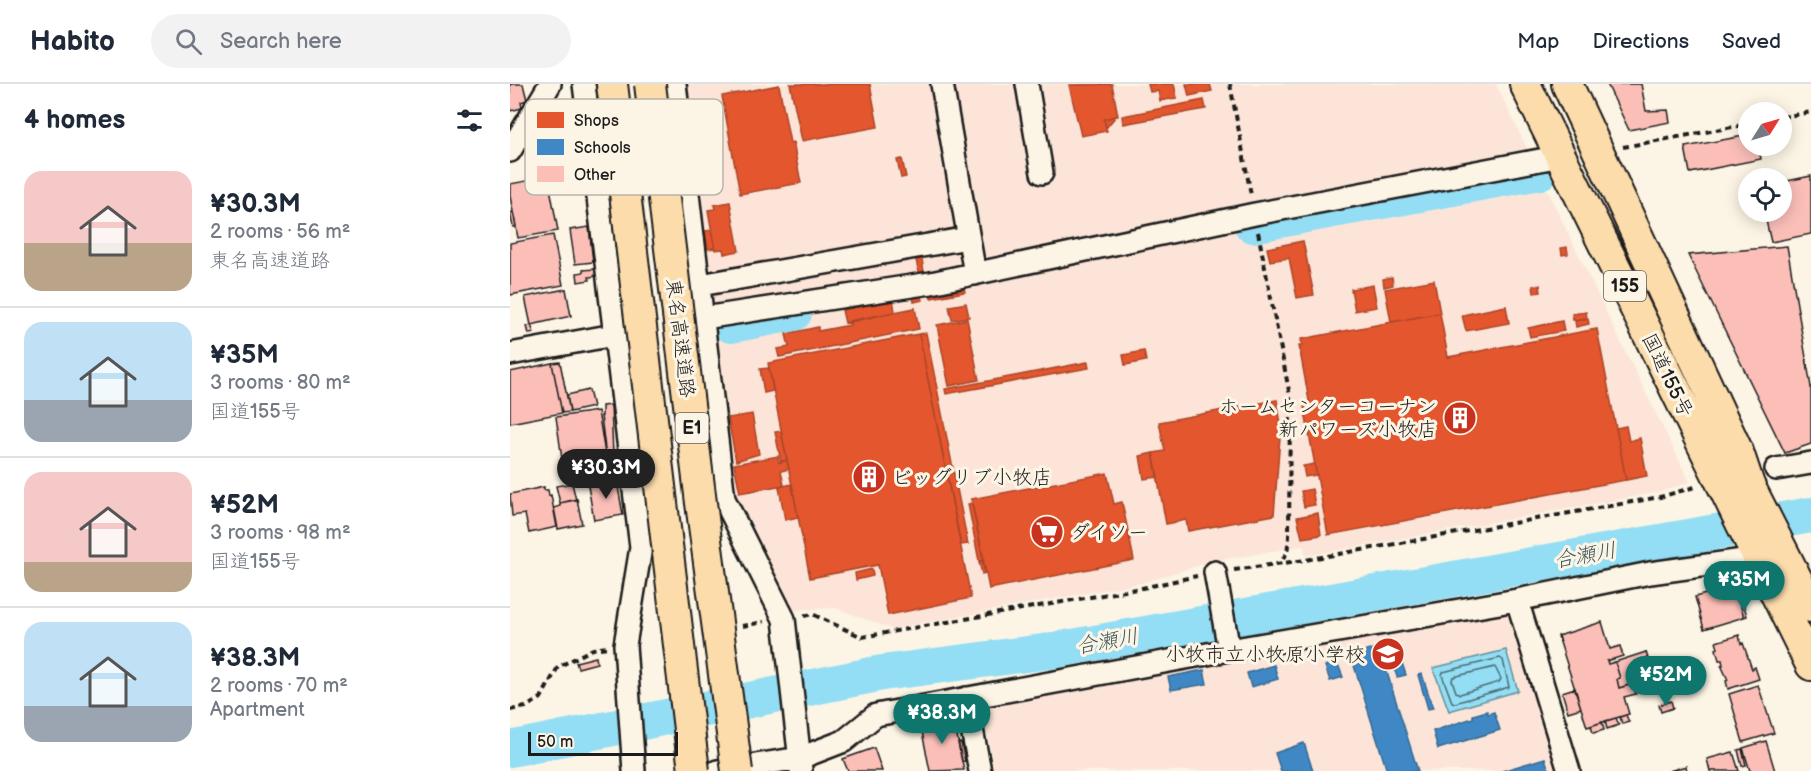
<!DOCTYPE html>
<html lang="en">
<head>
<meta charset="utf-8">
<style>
	body { margin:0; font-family:"Balsamiq Sans","Klee One",sans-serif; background:#f2f2f3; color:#1f2937; height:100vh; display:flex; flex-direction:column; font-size:22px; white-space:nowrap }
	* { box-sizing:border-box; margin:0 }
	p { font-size:20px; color:#747a83 }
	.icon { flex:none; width:33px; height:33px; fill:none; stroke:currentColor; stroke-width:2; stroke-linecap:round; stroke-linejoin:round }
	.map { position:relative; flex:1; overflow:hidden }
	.drawer { display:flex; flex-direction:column; background:#fff; width:510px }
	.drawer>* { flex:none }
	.needle { width:39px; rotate:53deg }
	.buttons { position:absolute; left:1228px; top:18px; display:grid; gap:12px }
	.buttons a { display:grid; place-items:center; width:54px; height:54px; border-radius:50%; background:#fff; box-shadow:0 3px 15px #0003; font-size:30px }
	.scale { position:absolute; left:18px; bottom:15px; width:150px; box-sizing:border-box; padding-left:6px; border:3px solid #1c1c1c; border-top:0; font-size:16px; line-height:21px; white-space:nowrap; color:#1c1c1c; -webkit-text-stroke:4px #fcf5e5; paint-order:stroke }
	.price { position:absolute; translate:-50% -51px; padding:0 14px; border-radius:21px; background:#0f766e; color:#fff; font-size:20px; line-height:39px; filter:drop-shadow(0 2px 3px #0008) }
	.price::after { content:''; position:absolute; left:50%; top:36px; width:18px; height:14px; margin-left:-9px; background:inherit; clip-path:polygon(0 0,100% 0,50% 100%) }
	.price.on { background:#222; color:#fff }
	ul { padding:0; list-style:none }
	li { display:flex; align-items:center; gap:18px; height:150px; padding:0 24px }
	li+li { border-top:2px solid #e0e1e3 }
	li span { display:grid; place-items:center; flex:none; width:168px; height:120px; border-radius:18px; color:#555 }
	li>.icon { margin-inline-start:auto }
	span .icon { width:72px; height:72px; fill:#fffc; stroke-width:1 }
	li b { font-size:26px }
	h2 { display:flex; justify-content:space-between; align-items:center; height:72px; padding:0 24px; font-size:26px }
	header { display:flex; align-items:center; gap:36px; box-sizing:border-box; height:84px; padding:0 30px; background:#fff; border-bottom:2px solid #e0e1e3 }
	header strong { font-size:28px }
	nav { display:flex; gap:33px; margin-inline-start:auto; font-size:21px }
	.search { width:420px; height:54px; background:#f2f2f3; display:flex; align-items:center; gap:15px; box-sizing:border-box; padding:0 21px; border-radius:33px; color:#747a83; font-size:22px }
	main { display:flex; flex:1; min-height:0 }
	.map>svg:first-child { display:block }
</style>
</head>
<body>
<header>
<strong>Habito</strong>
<div class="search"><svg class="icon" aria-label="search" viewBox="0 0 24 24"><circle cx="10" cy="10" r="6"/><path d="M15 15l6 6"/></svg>Search here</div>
<nav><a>Map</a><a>Directions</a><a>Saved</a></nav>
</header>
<main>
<section class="drawer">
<h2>4 homes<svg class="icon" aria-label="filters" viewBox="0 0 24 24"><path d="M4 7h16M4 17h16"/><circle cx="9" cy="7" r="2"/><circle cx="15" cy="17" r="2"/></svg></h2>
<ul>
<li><span style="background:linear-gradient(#f6c9c9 60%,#b9a48a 0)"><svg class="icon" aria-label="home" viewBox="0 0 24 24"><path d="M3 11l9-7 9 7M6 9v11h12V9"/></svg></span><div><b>¥30.3M</b><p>2 rooms · 56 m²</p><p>東名高速道路</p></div></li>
<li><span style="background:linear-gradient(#bfe0f5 65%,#9aa5b1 0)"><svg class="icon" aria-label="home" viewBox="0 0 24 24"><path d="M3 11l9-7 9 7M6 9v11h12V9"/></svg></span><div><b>¥35M</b><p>3 rooms · 80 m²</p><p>国道155号</p></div></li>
<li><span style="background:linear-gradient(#f6c9c9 75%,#b9a48a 0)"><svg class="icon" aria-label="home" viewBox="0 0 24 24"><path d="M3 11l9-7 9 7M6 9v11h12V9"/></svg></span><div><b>¥52M</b><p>3 rooms · 98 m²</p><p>国道155号</p></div></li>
<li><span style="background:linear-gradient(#bfe0f5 70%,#9aa5b1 0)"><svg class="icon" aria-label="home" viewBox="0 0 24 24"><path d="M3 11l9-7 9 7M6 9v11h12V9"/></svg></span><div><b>¥38.3M</b><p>2 rooms · 70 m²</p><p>Apartment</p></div></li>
</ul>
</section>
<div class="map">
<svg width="1301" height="687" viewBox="0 0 1301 687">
	<rect width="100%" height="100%" fill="#fcf5e5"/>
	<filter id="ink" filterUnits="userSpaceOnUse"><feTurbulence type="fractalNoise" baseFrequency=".0167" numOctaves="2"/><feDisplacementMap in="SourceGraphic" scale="12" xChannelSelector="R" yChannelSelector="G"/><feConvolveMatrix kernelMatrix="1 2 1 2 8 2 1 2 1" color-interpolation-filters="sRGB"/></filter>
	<g filter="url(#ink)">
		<path fill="#fce5d8" d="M178,0H986L1104,244L1180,398L1150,408L796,472L793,462L700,478L632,499L381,545L325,524L285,526L278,521L222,413Z
			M1001,520L1050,687H484L475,638L482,620Z"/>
		<path fill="#93def4" stroke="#63909e" stroke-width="1.5" d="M996,566L1008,607L939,627L923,584Z"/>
		<path fill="#e4572e" stroke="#a84529" stroke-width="1.5" d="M280,0H360L368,43L292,57Z
			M602,0L608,32L594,35L597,47L571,52L559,1Z
			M638,0H664L667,14L650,17L648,7L640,8Z
			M676,0H700L702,7L679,12Z
			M269,1L280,59L283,58L291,99L230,110L212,12Z
			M694,16L696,25L613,40L612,32Z
			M606,32L596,44L594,35Z
			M392,75L396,93L391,94L387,76Z
			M220,118L229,167L214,170L213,165L205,166L198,126L205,125L204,121Z
			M201,146L205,164L198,165L195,147Z
			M793,157L804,211L787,214L779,174L760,177L757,164Z
			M1057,163L1058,170L1052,171L1051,164Z
			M412,175L414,188L409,189L406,176Z
			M882,193L883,201L874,203L873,195Z
			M924,196L930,229L881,238L875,205Z
			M453,200L455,208L421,214L420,205Z
			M863,201L867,223L845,227L841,205Z
			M1030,201L1031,208L1024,209L1023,202Z
			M411,207L413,216L404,218L402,209Z
			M383,214L385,228L335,239L332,226L368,219V217Z
			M456,219L459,233L442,236L439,222Z
			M996,222L999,239L956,247L952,231Z
			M405,224L409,245L269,273L267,265L279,263L276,250L308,243V247L340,241L339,237Z
			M1076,228L1077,234L1063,236L1062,230Z
			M930,229L938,273L1087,245L1116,396L818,451L794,323L800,322L789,262H792L791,255Z
			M457,235L469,296L439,302L427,241Z
			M1078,235L1079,240L1066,243L1065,237Z
			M1052,237L1054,247L1020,253L1018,244Z
			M416,249L458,460L451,461L409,250Z
			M409,250L461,514L378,531L368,481L300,494L258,279Z
			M634,267L636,277L615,281L613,271Z
			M578,278L579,284L436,310L435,305Z
			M259,284L263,307L254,309L250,285Z
			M767,316L771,340L764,431L678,447L676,436L656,440L643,369L655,367L649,338Z
			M242,330L249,370L226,377L218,334Z
			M1116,342L1119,357L1130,354L1137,392L1116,396L1106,344Z
			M271,347L277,376L271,378L265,348Z
			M643,369L648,393L634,395L630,372Z
			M268,372L269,378L277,376L279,385L271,387L274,401L230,409L224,380Z
			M804,380L807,391L795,393L793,382Z
			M597,389L604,420L612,418L624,476L479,505L461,415Z
			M282,400L288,433L275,436L269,403Z
			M802,405L805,421L794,423L791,407Z
			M462,419L474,476L469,477L458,420Z
			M808,429L811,451L792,454L787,433Z
			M472,477L475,489L472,490L469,478Z
			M362,485L363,492L346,496L345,489Z"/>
		<path fill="#3f88c5" stroke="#346892" stroke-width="1.5" d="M869,563L908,687H877L841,572Z
			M891,576L896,591L887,593L883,579Z
			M827,578L833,593L820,597L815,582Z
			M764,581L768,595L741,603L737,589Z
			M694,586L697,600L661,606L658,593Z
			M912,590L923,624L918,625L908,591Z
			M977,627L978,630L984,628L990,646L928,665L923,647L963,634V631Z
			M794,659L803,687H771L765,669Z
			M1035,674L1039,687H992Z"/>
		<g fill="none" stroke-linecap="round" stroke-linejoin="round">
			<path stroke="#4c6a72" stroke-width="1.5" d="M990,574L993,576L999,603L945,619L942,618L932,591L933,588Z
				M985,583L991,595L989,598L950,610L946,608L942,596L943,593Z"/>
			<path stroke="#93def4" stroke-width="36" d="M742,141L1030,88
				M221,241L284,229
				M0,665L372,589L540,567L1301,431"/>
		</g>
		<path fill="#fbbfb8" stroke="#1c1c1c" stroke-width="1.5" d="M0,0H13L17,16L11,18L12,24L0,27Z
			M1097,0H1131L1136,27L1158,26L1160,38L1119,46Z
			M1239,51V62H1248L1251,75L1180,89L1175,63Z
			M1301,92V150L1261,158L1254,128H1272V98Z
			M38,93L48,147L8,154L0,112V100Z
			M3,128L6,142L3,143L0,129Z
			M79,143L83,178L65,180L60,146Z
			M43,151L53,201L0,211V159Z
			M1277,162L1301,303V360L1275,369L1178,171Z
			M85,185L86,192L79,193L80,196L68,198L67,189L73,188V186Z
			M56,205L61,232L21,241L15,213Z
			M21,241L24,249L19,250L17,242Z
			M50,278L60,328L52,329L42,279Z
			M42,279L52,329L0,339V288Z
			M79,306L83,323L60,328L57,311Z
			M101,321L103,372L96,373L91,332H92V322Z
			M88,327L96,376L53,382L46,333Z
			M101,395V398L107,397L113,431L84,436L78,402L94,399V397Z
			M62,399L66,416L50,419L46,402Z
			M34,403V406H38L39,412L41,411L47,443L19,449L15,430L2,432L0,410Z
			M67,415L72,440L48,445L44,424L50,422V419Z
			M1229,501L1232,513L1228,514L1225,502Z
			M1225,502L1234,533L1194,545L1185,513Z
			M1234,522L1237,532L1234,533L1231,523Z
			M1092,538L1100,565L1110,562L1113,572L1097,577L1098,580L1105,578L1110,594L1107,595L1109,604L1123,600L1126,610L1114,613L1119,630L1077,643L1048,552Z
			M1229,551L1231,560L1233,559L1242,585L1245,583L1249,595L1218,605L1216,597L1218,596L1211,581H1213L1212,576H1209L1206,565L1208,564L1206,558Z
			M1136,568L1144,593L1109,604L1107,595L1110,594L1105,578Z
			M86,573L87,579L68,584L66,578Z
			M1248,601L1264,649L1233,658L1219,610Z
			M1065,604L1071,624L1058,628L1052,608Z
			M1161,617L1163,624L1151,628L1149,621Z
			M1116,631L1119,638L1112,640L1110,633Z
			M443,632L454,686L420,687L410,638Z
			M1106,634L1109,641L1097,645L1095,637Z
			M1092,638L1094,646L1083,649L1081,642Z
			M1256,657L1265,687H1240L1233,664Z
			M448,659H451L455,677L452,678Z
			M364,664L372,687H338L333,675Z
			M1232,665L1236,681L1232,682L1228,666Z
			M1223,668L1229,687H1200L1197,675Z
			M1176,682L1177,687H1159Z"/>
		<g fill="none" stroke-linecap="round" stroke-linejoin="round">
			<defs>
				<path id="minor" d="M74,0L131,463L115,561L124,687
					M165,0L214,415L274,535L291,686
					M432,0L465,190
					M517,0L532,89
					M0,67L40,0
					M190,201L458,154
					M194,234L421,199L745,130L1051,72
					M0,270L104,251
					M1266,385L1301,379
					M705,488L719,566
					M1007,516L1059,687
					M456,614L470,687
					M207,687L290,674L334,657L366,631L719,566L1007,516L1140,489L1248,474"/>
				<path id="highway" d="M1015,0L1301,581
					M1057,0L1228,368L1239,401L1301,523"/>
			</defs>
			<use href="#minor" stroke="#1c1c1c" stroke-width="26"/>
			<use href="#highway" stroke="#1c1c1c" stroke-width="34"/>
			<path stroke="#1c1c1c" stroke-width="4" stroke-dasharray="6 4.5" stroke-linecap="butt" d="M720,0L741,111
				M1272,33L1301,28
				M1113,63L1239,40
				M748,148L780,312L779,453L777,469L770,479
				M724,486L795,476L1150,413L1188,402
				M294,532L302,530L352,553L632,504L687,492
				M232,542L254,538
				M0,626L16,623L31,614L48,583L83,565L97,563"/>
			<use href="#minor" stroke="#fcf5e5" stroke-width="21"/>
			<use href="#highway" stroke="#fddcac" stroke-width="30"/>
			<defs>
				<path id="highway-bridge" d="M102,0L184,687
					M140,0L191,419L227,687"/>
			</defs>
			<use href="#highway-bridge" stroke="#1c1c1c" stroke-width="34" stroke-linecap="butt"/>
			<use href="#highway-bridge" stroke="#fddcac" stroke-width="30"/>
		</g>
	</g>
	<defs>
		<symbol id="building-disc" viewBox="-11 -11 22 22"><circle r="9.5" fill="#c8321e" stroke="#fcf5e5"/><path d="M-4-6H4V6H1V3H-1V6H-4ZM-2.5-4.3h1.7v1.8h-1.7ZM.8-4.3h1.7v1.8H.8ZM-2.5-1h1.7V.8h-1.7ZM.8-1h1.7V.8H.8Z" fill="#fff"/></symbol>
		<symbol id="supermarket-disc" viewBox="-11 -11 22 22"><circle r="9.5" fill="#c8321e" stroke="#fcf5e5"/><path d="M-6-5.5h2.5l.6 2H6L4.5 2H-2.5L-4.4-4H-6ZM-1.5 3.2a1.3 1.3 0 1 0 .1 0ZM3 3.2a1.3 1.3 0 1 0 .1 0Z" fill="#fff"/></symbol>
		<symbol id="school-disc" viewBox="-11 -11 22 22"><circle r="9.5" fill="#c8321e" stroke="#fcf5e5"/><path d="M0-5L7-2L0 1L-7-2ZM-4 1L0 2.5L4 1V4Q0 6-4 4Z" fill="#fff"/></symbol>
	</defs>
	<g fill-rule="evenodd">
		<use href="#building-disc" x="931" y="315" width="38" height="38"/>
		<use href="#building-disc" x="340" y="374" width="38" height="38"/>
		<use href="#supermarket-disc" x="518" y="429" width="38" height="38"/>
		<use href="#school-disc" x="859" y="551" width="38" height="38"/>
	</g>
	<g text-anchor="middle" stroke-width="6" stroke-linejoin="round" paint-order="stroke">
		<g fill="#fcf5e5" stroke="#5f5d58" stroke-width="1.5">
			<rect x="1094" y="187" width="42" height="30" rx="4.5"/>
			<rect x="165.5" y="329" width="33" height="30" rx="4.5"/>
		</g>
		<g font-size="18" font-weight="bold" fill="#1c1c1c">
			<text x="1115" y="208">155</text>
			<text x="182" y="350">E1</text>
		</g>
		<g font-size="20" fill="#1c1c1c" stroke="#fcf5e5">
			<text transform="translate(171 254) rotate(83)" y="7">東名高速道路</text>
			<text transform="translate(1158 291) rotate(64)" y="7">国道155号</text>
		</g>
		<g font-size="20" fill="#1c1c1c" stroke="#fcf5e5" text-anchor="end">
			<text x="927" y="329">ホームセンターコーナン<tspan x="927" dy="23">新パワーズ小牧店</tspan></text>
			<text x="382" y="400" text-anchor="start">ビッグリブ小牧店</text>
			<text x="560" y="455" text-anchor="start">ダイソー</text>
			<text x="855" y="577">小牧市立小牧原小学校</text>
		</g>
		<g font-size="21" font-style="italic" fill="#40565d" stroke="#fcf5e5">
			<text transform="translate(1075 471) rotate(-10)" y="7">合瀬川</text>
			<text transform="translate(597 557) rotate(-10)" y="7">合瀬川</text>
		</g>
	</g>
	<rect x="15" y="15" width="198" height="96" rx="9" fill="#fcf5e5" stroke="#b9b4a9" stroke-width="1.5"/>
	<rect x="27" y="28" width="27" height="16" fill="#e4572e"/>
	<rect x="27" y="55" width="27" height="16" fill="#3f88c5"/>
	<rect x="27" y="82" width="27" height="16" fill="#fbbfb8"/>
	<g font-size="16" fill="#1c1c1c">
		<text x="64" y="42">Shops</text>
		<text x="64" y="69">Schools</text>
		<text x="64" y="96">Other</text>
	</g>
</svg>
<div class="buttons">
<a><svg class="needle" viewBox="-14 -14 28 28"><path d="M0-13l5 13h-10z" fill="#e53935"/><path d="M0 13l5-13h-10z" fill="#747a83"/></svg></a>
<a><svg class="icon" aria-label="locate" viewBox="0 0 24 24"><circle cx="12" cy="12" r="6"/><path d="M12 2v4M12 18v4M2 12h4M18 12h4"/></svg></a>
</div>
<div class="scale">50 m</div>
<b class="price on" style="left:96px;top:416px">¥30.3M</b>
<b class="price" style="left:1234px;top:528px">¥35M</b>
<b class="price" style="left:1156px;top:623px">¥52M</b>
<b class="price" style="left:432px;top:661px">¥38.3M</b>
</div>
</main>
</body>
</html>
